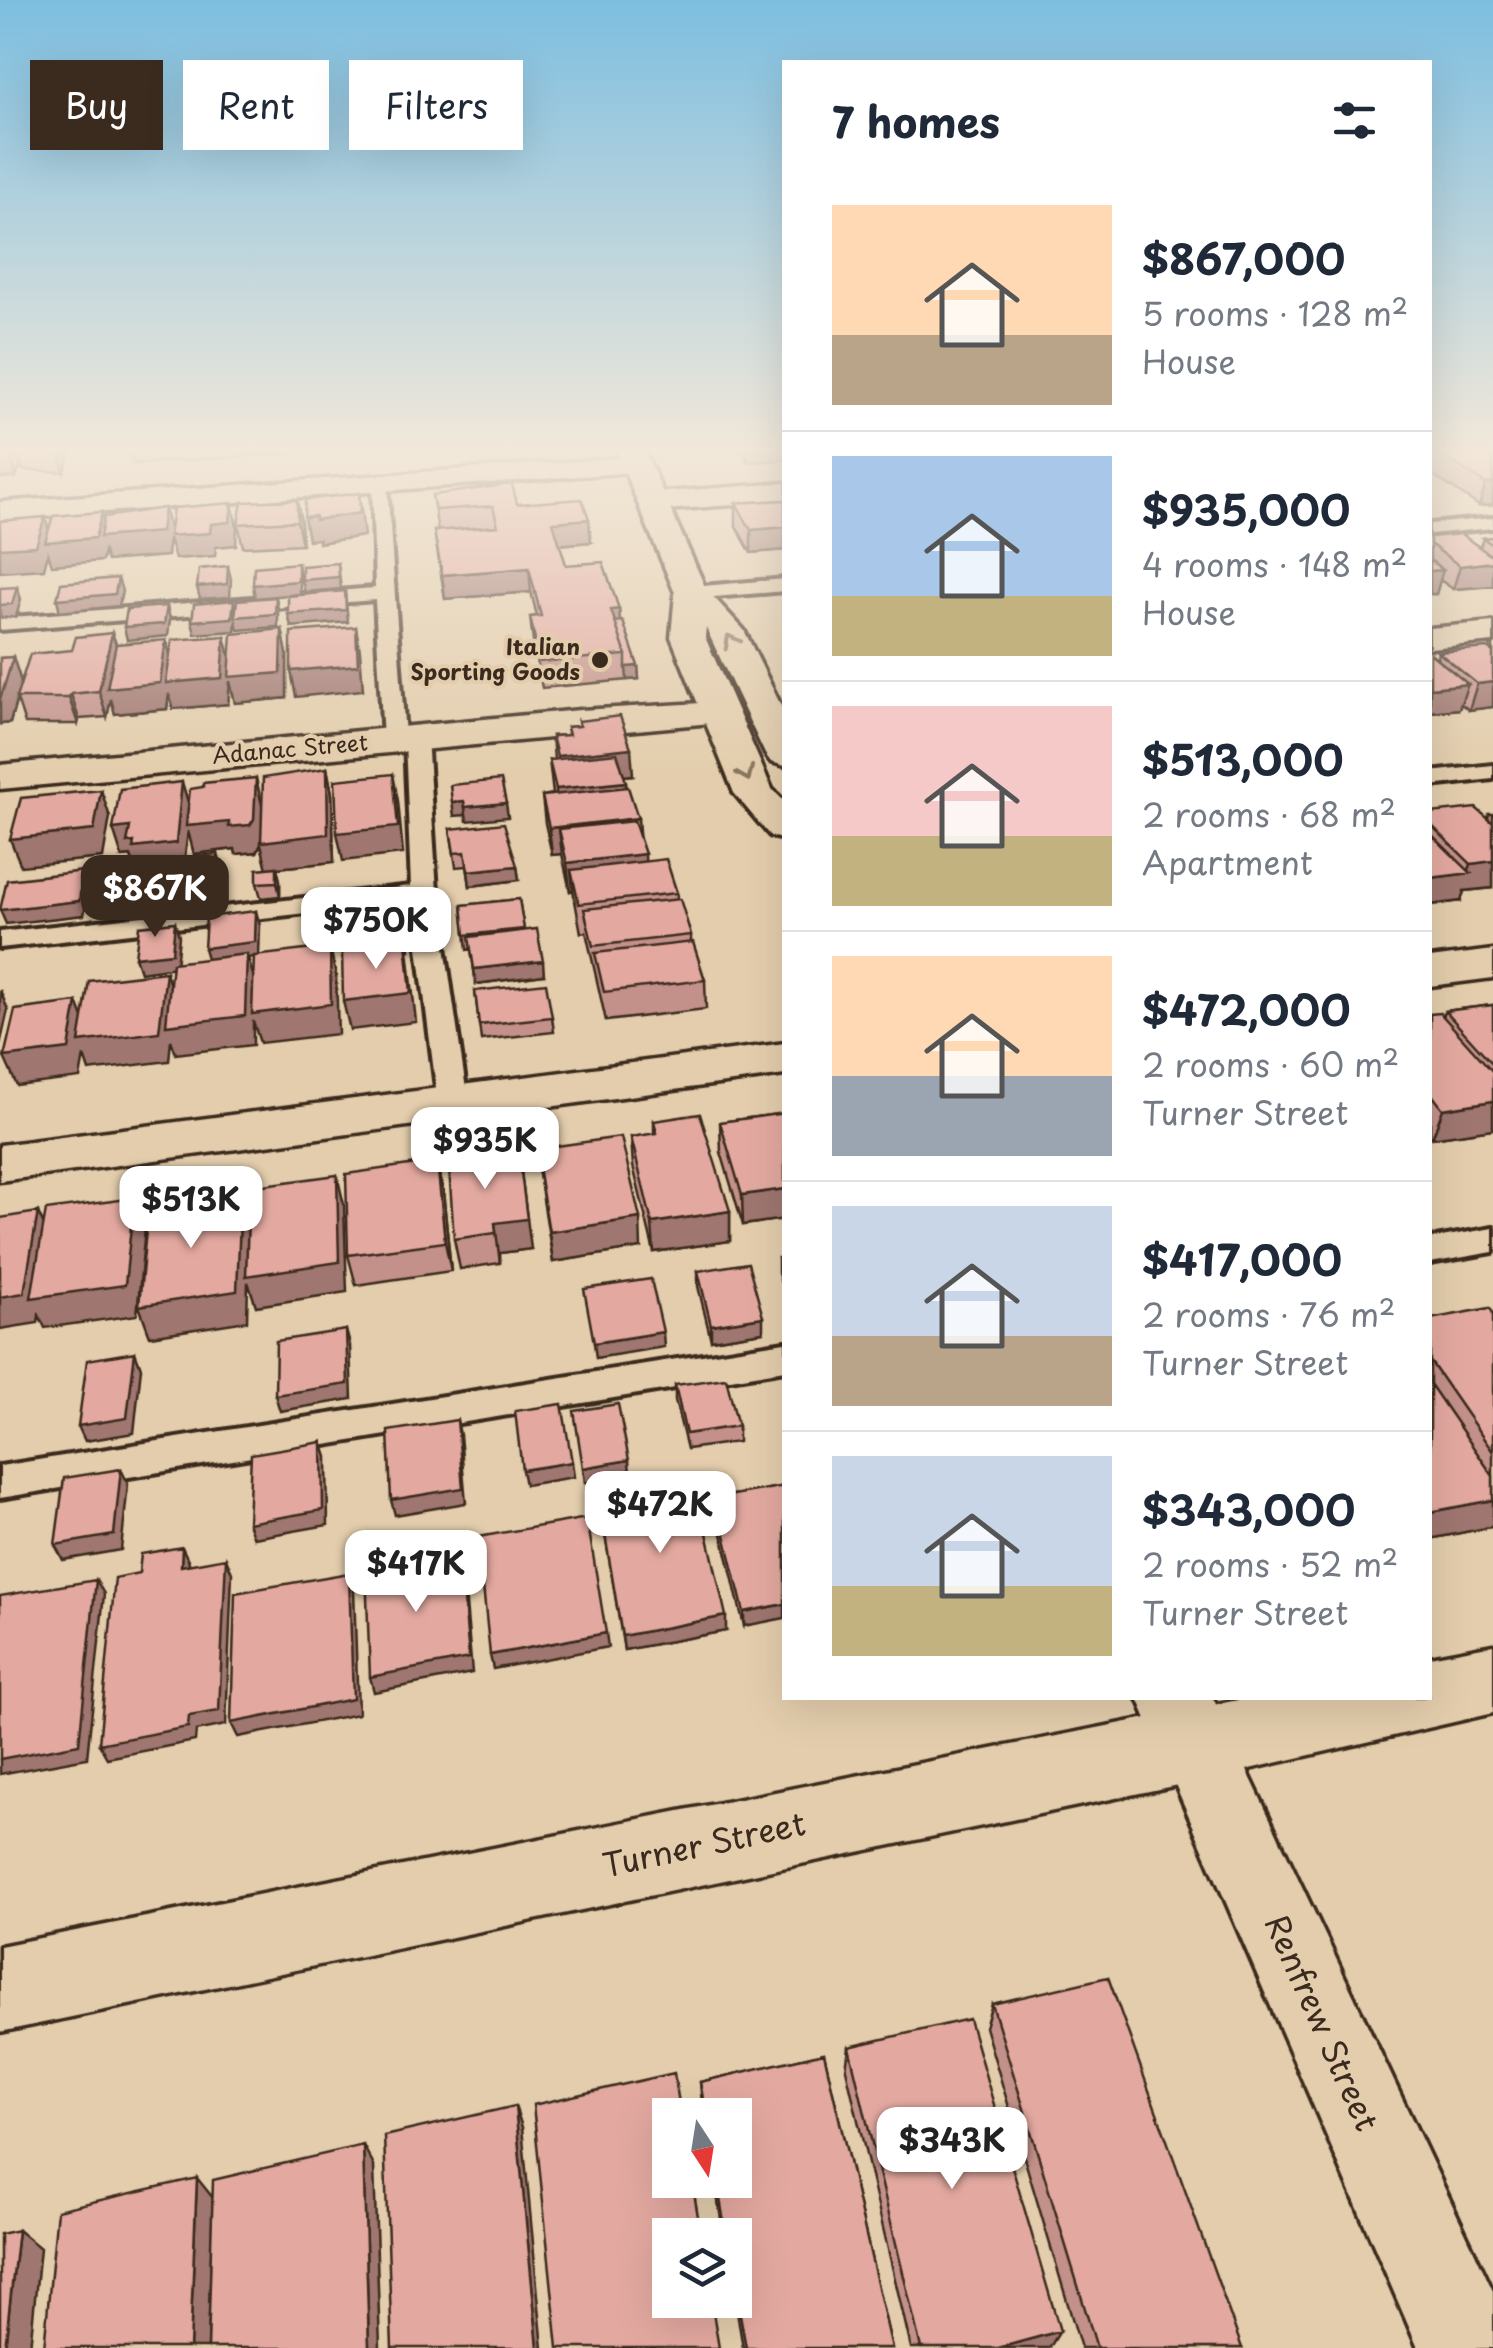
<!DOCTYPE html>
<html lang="en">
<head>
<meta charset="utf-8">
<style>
	body { margin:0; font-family:"Playpen Sans",sans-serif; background:#f2f2f3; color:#1f2937; height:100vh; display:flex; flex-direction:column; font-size:38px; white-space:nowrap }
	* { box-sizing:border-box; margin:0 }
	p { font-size:32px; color:#747a83 }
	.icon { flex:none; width:55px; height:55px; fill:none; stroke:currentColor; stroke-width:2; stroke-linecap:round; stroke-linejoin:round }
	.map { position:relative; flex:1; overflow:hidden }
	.sheet { position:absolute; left:782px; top:60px; width:650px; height:1640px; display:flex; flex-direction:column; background:#fff; border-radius:0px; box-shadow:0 10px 40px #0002 }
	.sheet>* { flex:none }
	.hud { position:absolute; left:30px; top:60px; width:602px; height:90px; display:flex; gap:20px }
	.needle { width:65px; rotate:168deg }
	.buttons { position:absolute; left:652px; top:2098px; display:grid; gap:20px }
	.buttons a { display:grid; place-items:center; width:100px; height:100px; border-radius:0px; background:#fff; box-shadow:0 10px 40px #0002; font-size:50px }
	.price { position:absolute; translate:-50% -85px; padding:0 22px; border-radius:20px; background:#fff; color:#222; font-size:32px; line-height:65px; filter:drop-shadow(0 2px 5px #0008) }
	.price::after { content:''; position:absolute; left:50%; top:60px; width:30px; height:22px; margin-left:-15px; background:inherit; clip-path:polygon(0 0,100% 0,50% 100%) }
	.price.selected { background:#3b2a1e; color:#fff }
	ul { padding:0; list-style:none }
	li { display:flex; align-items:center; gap:30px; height:250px; padding:0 50px }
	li+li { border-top:2px solid #e0e1e3 }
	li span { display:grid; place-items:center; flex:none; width:280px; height:200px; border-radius:0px; color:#555 }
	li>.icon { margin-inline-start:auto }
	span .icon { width:120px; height:120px; fill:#fffc; stroke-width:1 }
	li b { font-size:42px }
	h2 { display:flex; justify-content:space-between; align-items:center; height:120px; padding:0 50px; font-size:42px }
	.pill { padding:0 35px; border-radius:0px; background:#fff; box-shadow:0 10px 40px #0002; font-size:35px; line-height:90px }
	.pill.selected { background:#3b2a1e; color:#fff }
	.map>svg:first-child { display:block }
</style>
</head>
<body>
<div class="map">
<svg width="1493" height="2348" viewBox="0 0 1493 2348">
	<rect width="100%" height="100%" fill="#e3cdac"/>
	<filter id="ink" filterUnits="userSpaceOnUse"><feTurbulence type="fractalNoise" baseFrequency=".01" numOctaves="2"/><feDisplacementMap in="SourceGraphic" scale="20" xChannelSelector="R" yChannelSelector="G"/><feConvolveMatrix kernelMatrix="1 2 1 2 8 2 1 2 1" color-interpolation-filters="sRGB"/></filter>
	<g filter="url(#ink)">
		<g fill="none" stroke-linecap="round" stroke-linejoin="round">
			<defs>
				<path id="service" d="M372,480L387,484L405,736L416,730L427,737L437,892L468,1103L453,1113L438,1103L412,901L0,948V932L411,886L405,740L394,746L383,739L375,600L0,630V618L375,588Z
					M1493,518V528L1430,534V524Z
					M785,579V591L691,599L681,593L691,587Z
					M1493,765V779L1430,786V772Z
					M1493,1228V1252L1430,1263V1239Z
					M785,1342V1370L0,1498V1466Z"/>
				<path id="minor" d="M636,457L646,459L650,465L646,471L0,520V502Z
					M785,483V501L652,511L637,502L652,493Z
					M1493,622V642L1430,648V628Z
					M720,702L733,705L739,713L733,721L0,789V765L580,710Z
					M1493,950V978L1430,986V958Z
					M785,1043V1075L0,1181V1145Z
					M1493,1645V1713L1197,1781L0,2032V1946L1248,1698H1430V1657Z"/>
				<path id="tertiary" d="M615,448H643L706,589L744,630L785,714V766L771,762L765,754L706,628L705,637L772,789L785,802V840L770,836L734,793L671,637L675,593Z
					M1138,1698H1213L1493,2291V2348H1418Z"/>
			</defs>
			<use href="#service" stroke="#3b2a1e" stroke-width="8"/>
			<use href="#minor" stroke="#3b2a1e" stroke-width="7"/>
			<use href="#tertiary" stroke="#3b2a1e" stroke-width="7"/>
			<use href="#service" fill="#e3cdac" fill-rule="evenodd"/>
			<use href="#minor" fill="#e3cdac" fill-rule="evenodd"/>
			<use href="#tertiary" fill="#e3cdac" fill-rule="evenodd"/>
		</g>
		<path fill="#c3918a" stroke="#3b2a1e" stroke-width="2.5" d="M0,448H72L64,472L23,470L21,464L16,477L0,478Z
			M129,448H364L133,464Z
			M740,448H785L748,462Z
			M1430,448L1493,450V505L1479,506L1430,473Z
			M432,495L517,504L591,542L560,545L566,565L619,609L620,621L638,666L639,679L542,688L533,642L530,617L537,616L531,592L445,599L434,531H438Z
			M297,500L301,523L302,544L243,547L238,524Z
			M785,500V550L751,553L736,526V503Z
			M1430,537L1480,547L1483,538L1493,537V586L1453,589L1440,580L1436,594H1430Z
			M282,629L287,654V698L235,703L230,681L228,704L173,709L169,694L167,709L115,714L111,699L107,717L79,719L78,724H25L17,699L10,723L0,724V658L13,657L21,682L72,650L112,633L116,644L170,655L230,657Z
			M1491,645H1493V707L1469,710L1461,704L1459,709L1430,712V653L1437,658L1438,652L1489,649Z
			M578,721L633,775L624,776L645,862L677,893V899L691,935V942L705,980L706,1009L606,1021L586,932L581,933L573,890L570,891L562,854L552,855L545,823L542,796L553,794L549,760H554L552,736L568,735L567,727L579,726Z
			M327,768L332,794L334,862L277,868L280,881V896L261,898L257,883L267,868L261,844L257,852L236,854L235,849L194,854L188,831L185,858L222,868L220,896L183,900L179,886L181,871L142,875L140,870L136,871L131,856L122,857L188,804L262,803Z
			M1430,813L1488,818L1489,814H1493V888L1464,891L1461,901L1430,905Z
			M450,829L517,866L519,880L470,886L467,866L456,867Z
			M519,899L524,931L544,975L476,984L471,949L467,950L462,905Z
			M475,991L552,1017L554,1032L481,1040Z
			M1493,1005V1129L1432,1138L1430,1136V1014L1443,1017L1445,1011Z
			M785,1113V1219L743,1225L721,1152L720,1122Z
			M654,1121L730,1211V1241L654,1252L633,1166L631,1137L654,1134Z
			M535,1149L641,1248L553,1262Z
			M491,1159L531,1249L500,1253V1263L460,1269L454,1239Z
			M437,1161L443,1191L451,1271L356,1285L348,1255Z
			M785,1257V1297L778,1273V1258Z
			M698,1271L763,1332L711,1340L698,1286Z
			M1493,1313V1523L1491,1527L1430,1539V1319Z
			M675,1385L738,1426V1442L687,1449L675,1400Z
			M785,1486L744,1626L717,1513L716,1498Z
			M598,1492L726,1631L624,1650Z
			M992,2004L1242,2348H1081L985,2027Z
			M849,2047L1050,2347L911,2348L846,2069Z
			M824,2053L892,2348H743L735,2300V2235H724L714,2180H735V2115H703L700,2082Z"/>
		<path fill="#9f7670" stroke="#3b2a1e" stroke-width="2.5" d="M12,448H22L17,449L21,464L16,477L10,455Z
			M58,448H72L64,472L58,450Z
			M748,448H785V460L748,462Z
			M1493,483V505L1479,506L1486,484Z
			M359,493L364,536L319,543V539L308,540L304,517Z
			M297,500L301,523L302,544L297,521Z
			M232,503L237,526L236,545L216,547L215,556L175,559L169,538L167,556L107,561L104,552L102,561L52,565L48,553L44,569L0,572V548L45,517L52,541L102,512L108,535L164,508L170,530L211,524Z
			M589,519L591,542L554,545L553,522Z
			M785,527V550L751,553V530Z
			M1493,562V586L1453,589L1460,566Z
			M298,563L300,575V594L255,598L253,585Z
			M338,563L341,589L305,592L302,580Z
			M228,566L231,579L230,597L200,599L197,587Z
			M529,568L531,592L445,599L442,575Z
			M1443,570L1436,594H1430V571Z
			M118,578L122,591L119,606L60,612L57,599Z
			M17,587L21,599L16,617L0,618V605Z
			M345,591L348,622L291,627L288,614Z
			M276,597L278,609V627L238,630L236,620L235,631L195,634L192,621L234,600L236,613Z
			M167,606L170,619L168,636L127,640L124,627Z
			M619,609L621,634H616L611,610Z
			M356,627L360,651L363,690L296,697L291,671Z
			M282,629L287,654V698L235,703L230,681L228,704L173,709L169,694L167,709L115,714L111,699L107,717L99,691L112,633L120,658L166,640L173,665L225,636L231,661Z
			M13,657L21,682L10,723L0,724V697Z
			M638,666L639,679L627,680L626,667Z
			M1493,682V707L1469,710L1477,684Z
			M1468,684L1459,709L1430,712V688Z
			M71,694L79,719L78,724L69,698Z
			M631,748L633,775L560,783L557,756Z
			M327,768L332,794L334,862L277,868L280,881V896L277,882L267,869L261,844L257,852L236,854L235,849L194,854L188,831L183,871L142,875L140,870L136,871L131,856L122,857L113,829L182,782L190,809L256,778L262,805Z
			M393,774L398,801L403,854L343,861L337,833Z
			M626,782L628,809L558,816L556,789Z
			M101,790L110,817L103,858L21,866L10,839Z
			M464,801L466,815L454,816L452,802Z
			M506,803L508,817L467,821L465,807Z
			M638,818L640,845L559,829L562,854L552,855L549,828Z
			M218,854L222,868L220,896L183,900L179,886Z
			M645,854L646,882L571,870L573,890L570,891L567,863Z
			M1493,861V888L1464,891L1461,901L1430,905V878L1468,873L1471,864Z
			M517,866L519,880L470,886L468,871Z
			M84,871L89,886L84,915L6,924L0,910Z
			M140,871L145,886L142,907L107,911L102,897Z
			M405,908L410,950H408L416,1022L350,1030L343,1001L384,953L381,939Z
			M256,911L260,926L259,956L248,958L255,982L330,947L336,975L338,1034L260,1043L253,1021V1045L176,1054L171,1040L169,1061L89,1071L84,1056L80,1078L17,1086L4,1057L77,1002L88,1031L166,972L174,1000L208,962L204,948Z
			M175,922L179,936L176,967L140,972L135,957Z
			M543,961L544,975L476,984L474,969Z
			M0,990L8,1010L0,1045Z
			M1493,1101V1129L1432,1138L1443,1109Z
			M519,1156L531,1249L500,1253V1263L495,1223Z
			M437,1161L443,1191L451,1271L445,1242Z
			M337,1175L344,1205L347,1292L256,1306L248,1282L247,1321L150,1336L139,1306L241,1196L250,1225Z
			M785,1189V1219L743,1225L742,1195Z
			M134,1198L145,1228L137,1315L45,1328L39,1315L38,1323L0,1329V1297L38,1212L51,1242Z
			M730,1211V1241L654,1252L652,1223Z
			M640,1218L641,1248L553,1262L549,1232Z
			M763,1317V1332L711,1340V1325Z
			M346,1330L350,1345L352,1399L280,1411L275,1395Z
			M663,1332L664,1347L596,1358L594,1343Z
			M135,1352L141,1368L134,1433L85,1441L78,1426Z
			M457,1420L460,1435L466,1503L395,1515L391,1500Z
			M322,1442L327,1457L328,1525L254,1538L248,1523Z
			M629,1460L630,1475L585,1483L583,1468Z
			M572,1462L574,1477L525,1485L522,1470Z
			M121,1469L128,1484L121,1550L63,1560L55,1545Z
			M1493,1500V1523L1491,1527L1430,1539V1512Z
			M182,1547L189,1562L187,1581L181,1566Z
			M460,1553L463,1568L472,1673L374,1692L370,1677Z
			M226,1558L232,1573L226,1725L196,1731L195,1741L107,1758L99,1744L189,1716Z
			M349,1573L354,1588L358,1714L238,1737L231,1723Z
			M96,1580L104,1594L87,1758L0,1774V1759Z
			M785,1604V1618L744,1626V1612Z
			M726,1616V1631L624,1650L622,1636Z
			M606,1633L608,1647L493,1669L490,1655Z
			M515,2106L522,2127L543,2348H538Z
			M363,2145L374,2166L380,2348H369Z
			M197,2178L213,2198L208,2348H190Z
			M18,2230L40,2248L30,2348H5Z
			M1060,2331L1050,2347L1048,2348H998Z"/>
		<path fill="#e3a9a0" stroke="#3b2a1e" stroke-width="2.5" d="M0,448H12L10,455L0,456Z
			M17,448H58V450Z
			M1431,448H1490L1493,450V483L1486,484Z
			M512,484L517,504L582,499L589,519L553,522L566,565L603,562L619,609L611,610L626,655L540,662L530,617L541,616L529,568L442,575L434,531L498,526L493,506L435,510L432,495Z
			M359,493L360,513L315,520V516L304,517L305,500Z
			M297,500V521L238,524L242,502Z
			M785,500V527L751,530L736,503Z
			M232,503L230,522L211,524L210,533L169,536L173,508Z
			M164,508L161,532L100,537L104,517Z
			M102,512L95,538L45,542L53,516Z
			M45,517L36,546L0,548V521Z
			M1461,534L1493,557V562L1460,566L1430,544V537Z
			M1493,537V545L1483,538Z
			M1430,560L1443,570L1430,571Z
			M298,563V581L253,585L254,567Z
			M338,563L339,577L302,580V566Z
			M228,566L227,584L197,587L199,569Z
			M118,578L115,594L57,599L61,583Z
			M17,587L12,604L0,605V588Z
			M345,591L346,610L288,614V596Z
			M276,597L275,614L235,617L237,600Z
			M234,600L232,618L192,621L194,604Z
			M167,606L164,624L124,627L127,609Z
			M623,621L638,666L626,667V655L615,622Z
			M356,627L358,665L291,671V632Z
			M282,629L281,673L229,677L232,634Z
			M112,633L99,691L71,694L69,698H16L30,654L72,650L76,637Z
			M225,636L222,678L166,683L172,640Z
			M166,640L160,683L107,688L116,644Z
			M1487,648L1493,652V682L1477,684L1438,652Z
			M1430,653L1468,684L1430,688Z
			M13,657L1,697H0V658Z
			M620,716L631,748L557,756L552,736L569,735L567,727L580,726L578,721Z
			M617,753L626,782L556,789L549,760Z
			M327,768L328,834L261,842L263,778Z
			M393,774L398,827L337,833L335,780Z
			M256,778L254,819L250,825L229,827V822L186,826L190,789L203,787V783Z
			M501,780L506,803L465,807L464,801L452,802L450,785Z
			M182,782L176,843L133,848L134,842L127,843L130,827L113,829L120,789Z
			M628,787L638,818L549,828L542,796Z
			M101,790L94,830L10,839L21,798Z
			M1476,808L1493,823V861L1471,864L1430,824V813Z
			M634,821L645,854L567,863L559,829Z
			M504,823L517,866L468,871L465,852L454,853L450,829Z
			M1430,833L1471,873L1430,878Z
			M218,854L216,882L179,886L182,858Z
			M666,859L677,893L579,904L571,870Z
			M277,867V882L257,883V869Z
			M84,871L79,901L0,910L7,880Z
			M140,871L137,893L102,897L105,875Z
			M519,899L524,929L465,935L462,905Z
			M680,899L691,935L593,946L584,909Z
			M405,908L408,935L381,939L379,911Z
			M256,911L255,942L204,948L206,917Z
			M175,922L172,953L135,957L139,926Z
			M537,929L543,961L474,969L469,937Z
			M406,942L411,993L343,1001L342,950Z
			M693,942L705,980L604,992L595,953Z
			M330,947L331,1004L252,1014L254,956Z
			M247,954L245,1016L166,1025L172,963Z
			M166,972L159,1032L79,1042L89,981Z
			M546,983L552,1017L479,1025L475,991Z
			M77,1002L69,1049L4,1057L15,1010Z
			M1493,1005V1064L1445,1011Z
			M1440,1013L1493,1072V1101L1443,1109L1430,1092V1014Z
			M785,1113V1189L742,1195L720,1122Z
			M700,1114L730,1211L652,1223L631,1137L657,1133L654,1121Z
			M621,1137L640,1218L549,1232L535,1149Z
			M489,1149L491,1159L519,1156L527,1219L495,1223L496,1233L454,1239L448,1154Z
			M437,1161L445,1242L348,1255L346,1174Z
			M337,1175L339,1262L246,1276L249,1187Z
			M241,1196L237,1291L139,1306L148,1208Z
			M134,1198L125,1285L31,1298L46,1210Z
			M38,1212L24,1293L0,1297V1218Z
			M785,1257V1280L778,1258Z
			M748,1263L763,1317L711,1325L698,1271Z
			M651,1279L663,1332L594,1343L584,1289Z
			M1490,1308L1493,1313V1452L1430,1361V1319Z
			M346,1330L348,1384L275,1395L276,1341Z
			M135,1352L127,1418L78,1426L87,1360Z
			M726,1378L738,1426L686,1434L675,1385Z
			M1430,1384L1493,1476V1500L1430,1512Z
			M562,1404L572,1462L522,1470L515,1411Z
			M618,1404L629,1460L583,1468L574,1411Z
			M457,1420L463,1488L391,1500L388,1431Z
			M322,1442L323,1510L248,1523L251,1454Z
			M121,1469L114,1535L55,1545L64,1478Z
			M694,1476L726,1616L622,1636L598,1492Z
			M785,1486V1604L744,1612L716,1498Z
			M587,1518L606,1633L490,1655L478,1537Z
			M182,1547L181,1566L226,1558L219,1711L189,1716L188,1727L99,1744L115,1578L139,1573L141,1554Z
			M460,1553L469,1658L370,1677L366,1570Z
			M349,1573L353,1699L231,1723L235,1593Z
			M96,1580L79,1744L0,1759V1596Z
			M1108,1977L1242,2348H1097L992,2004Z
			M969,2019L1060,2331L998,2348H921L849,2047Z
			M824,2053L892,2348H746L735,2286V2235H726L717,2180H735V2115H706L700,2082Z
			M674,2073L681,2115H670V2180H692L701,2235H670V2300H711L719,2348H558L533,2105Z
			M515,2106L538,2348H392L384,2136Z
			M363,2145L369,2348H208L213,2180Z
			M197,2178L190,2348H44L57,2210Z
			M18,2230L5,2348H0V2234Z"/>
		<defs><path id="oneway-chevron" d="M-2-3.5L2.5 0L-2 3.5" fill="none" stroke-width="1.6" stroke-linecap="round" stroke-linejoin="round" transform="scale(2.5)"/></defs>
		<g stroke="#87735e">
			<use href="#oneway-chevron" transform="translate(731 641) rotate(-118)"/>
			<use href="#oneway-chevron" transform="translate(746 774) rotate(67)"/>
		</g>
	</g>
	<linearGradient id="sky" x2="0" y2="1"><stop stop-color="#7dbee0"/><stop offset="0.58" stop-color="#f2e8da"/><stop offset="1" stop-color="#f2e8da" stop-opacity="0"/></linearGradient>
	<rect width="1493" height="777" fill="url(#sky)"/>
	<circle fill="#3b2a1e" stroke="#e3cdac" stroke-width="4" cx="600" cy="660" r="10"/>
	<g text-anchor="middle" stroke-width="8" stroke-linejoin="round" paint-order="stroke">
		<g font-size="22" font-weight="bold" fill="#3b2a1e" stroke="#e3cdac" text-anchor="end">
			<text x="580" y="655">Italian<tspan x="580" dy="25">Sporting Goods</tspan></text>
		</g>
		<g font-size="22" fill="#3b2a1e" stroke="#e3cdac">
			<text transform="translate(290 749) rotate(-5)" y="8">Adanac Street</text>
		</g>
		<g font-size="32" fill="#3b2a1e" stroke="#e3cdac">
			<text transform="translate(704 1845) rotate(-12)" y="11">Turner Street</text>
			<text transform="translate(1321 2023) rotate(66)" y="11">Renfrew Street</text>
		</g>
	</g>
</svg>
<div class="buttons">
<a><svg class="needle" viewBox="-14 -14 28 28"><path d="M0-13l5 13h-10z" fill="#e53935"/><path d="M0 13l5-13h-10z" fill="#747a83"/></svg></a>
<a><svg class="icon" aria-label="layers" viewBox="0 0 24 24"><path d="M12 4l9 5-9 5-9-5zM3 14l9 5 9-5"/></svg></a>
</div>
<b class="price selected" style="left:155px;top:940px">$867K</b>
<b class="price" style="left:376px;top:972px">$750K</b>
<b class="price" style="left:485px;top:1192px">$935K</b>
<b class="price" style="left:191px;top:1251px">$513K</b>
<b class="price" style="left:660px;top:1556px">$472K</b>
<b class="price" style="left:416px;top:1615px">$417K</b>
<b class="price" style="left:952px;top:2192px">$343K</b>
<div class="hud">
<a class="pill selected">Buy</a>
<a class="pill">Rent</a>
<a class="pill">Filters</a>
</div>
<section class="sheet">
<h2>7 homes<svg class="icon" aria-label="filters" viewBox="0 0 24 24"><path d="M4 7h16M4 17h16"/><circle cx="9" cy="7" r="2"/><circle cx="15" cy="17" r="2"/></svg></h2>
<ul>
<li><span style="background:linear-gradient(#ffd9b3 65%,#b9a48a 0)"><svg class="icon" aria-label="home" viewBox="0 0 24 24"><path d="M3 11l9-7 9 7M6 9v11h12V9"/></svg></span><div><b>$867,000</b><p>5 rooms · 128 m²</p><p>House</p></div></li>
<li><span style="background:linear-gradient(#a9c7e8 70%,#c2b280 0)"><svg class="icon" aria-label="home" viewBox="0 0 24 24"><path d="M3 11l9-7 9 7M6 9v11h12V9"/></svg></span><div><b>$935,000</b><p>4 rooms · 148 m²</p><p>House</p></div></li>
<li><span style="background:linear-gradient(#f6c9c9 65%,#c2b280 0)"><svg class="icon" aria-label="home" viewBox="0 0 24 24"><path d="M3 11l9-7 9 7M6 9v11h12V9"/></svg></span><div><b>$513,000</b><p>2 rooms · 68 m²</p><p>Apartment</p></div></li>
<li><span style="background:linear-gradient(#ffd9b3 60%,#9aa5b1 0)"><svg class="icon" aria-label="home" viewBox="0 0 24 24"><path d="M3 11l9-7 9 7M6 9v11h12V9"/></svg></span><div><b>$472,000</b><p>2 rooms · 60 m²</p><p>Turner Street</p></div></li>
<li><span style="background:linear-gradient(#c9d6e8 65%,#b9a48a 0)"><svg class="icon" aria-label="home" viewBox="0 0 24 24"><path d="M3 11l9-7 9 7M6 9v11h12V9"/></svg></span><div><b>$417,000</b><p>2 rooms · 76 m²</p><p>Turner Street</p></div></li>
<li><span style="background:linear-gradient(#c9d6e8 65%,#c2b280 0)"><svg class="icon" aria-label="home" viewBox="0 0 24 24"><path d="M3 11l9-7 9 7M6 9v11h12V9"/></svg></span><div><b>$343,000</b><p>2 rooms · 52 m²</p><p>Turner Street</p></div></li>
</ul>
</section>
</div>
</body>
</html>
